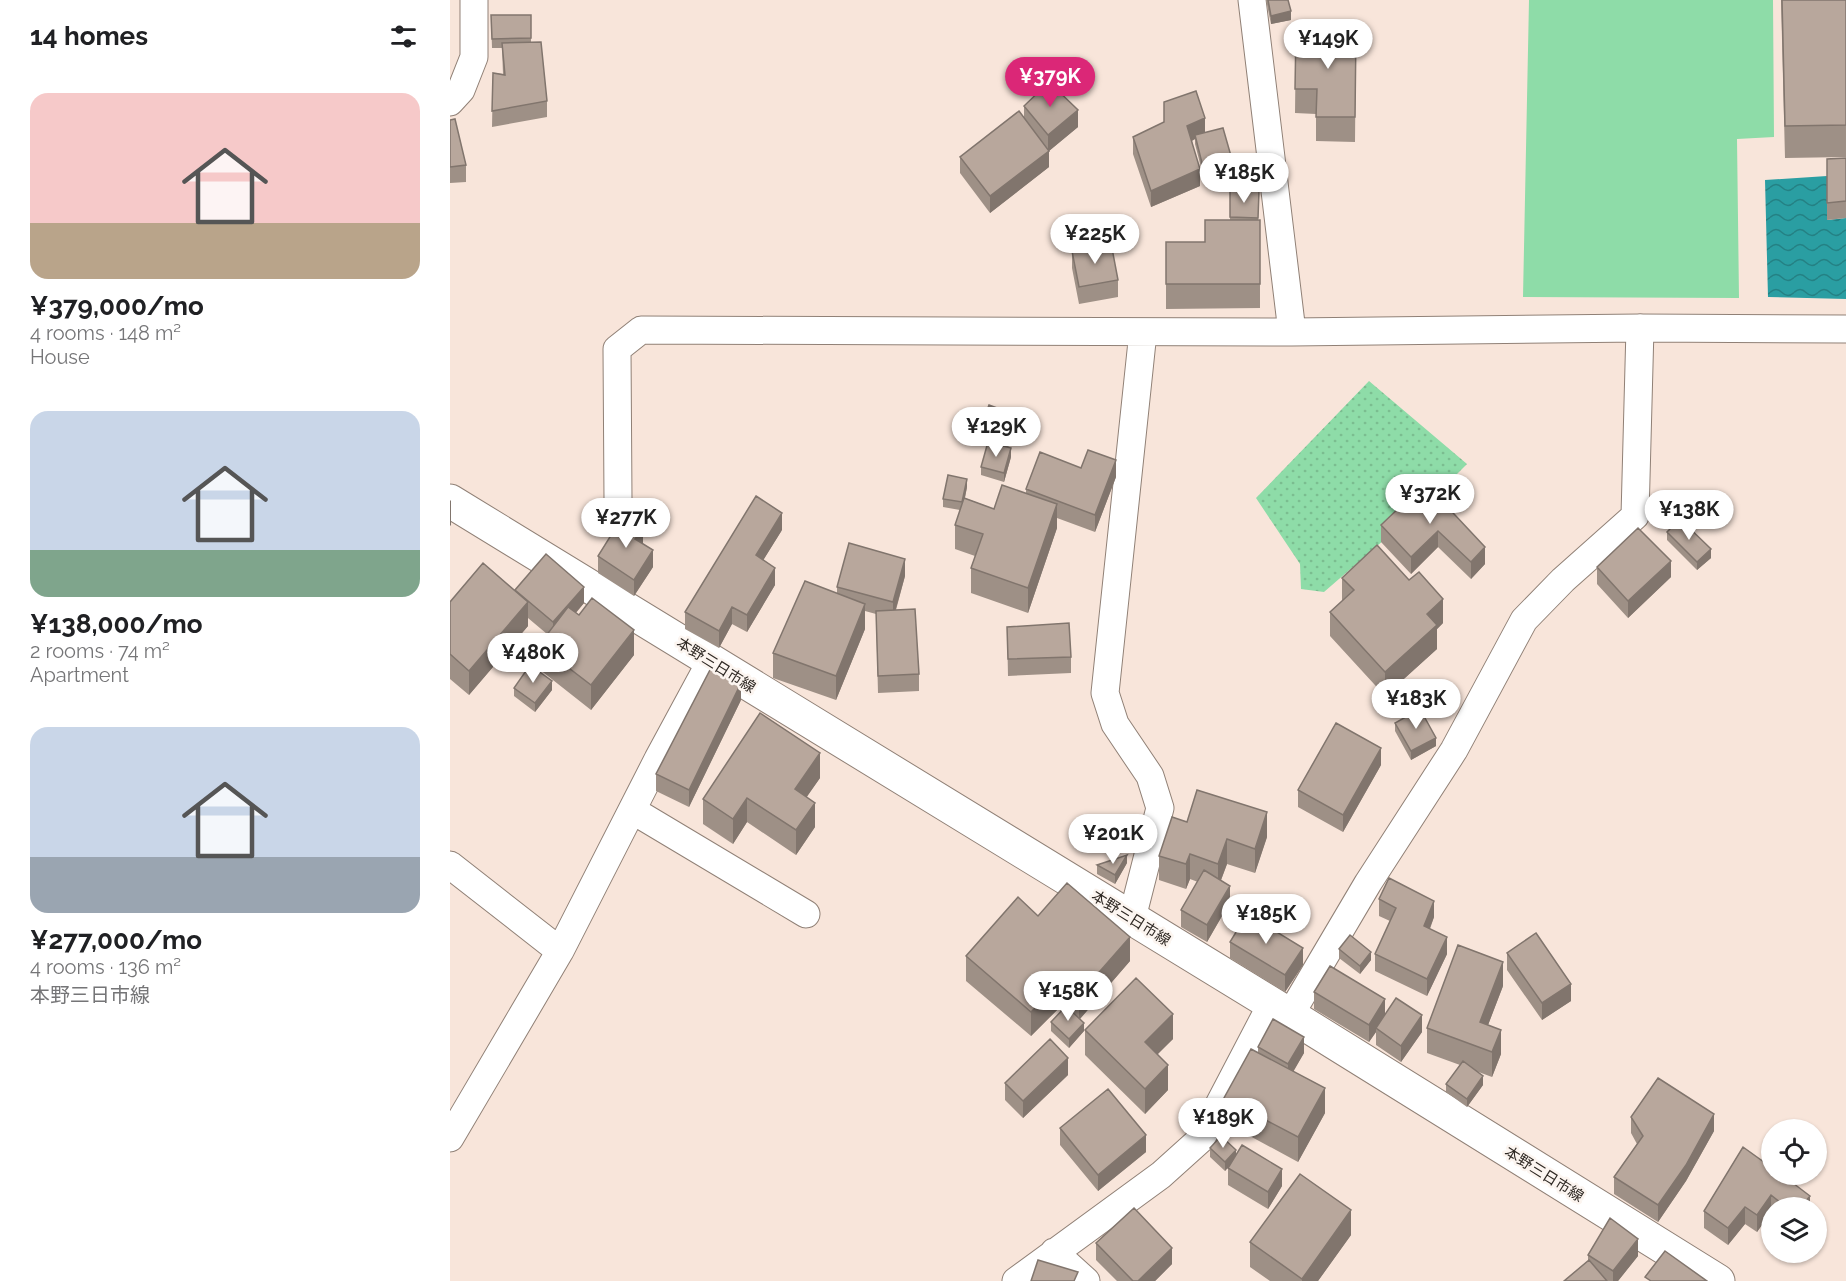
<!DOCTYPE html>
<html lang="en">
<head>
<meta charset="utf-8">
<style>
	body { margin:0; font-family:Raleway,"Noto Sans JP",sans-serif; background:#f6f6f6; color:#202124; height:100vh; display:flex; flex-direction:column; font-size:22px; white-space:nowrap }
	* { box-sizing:border-box; margin:0 }
	p { font-size:20px; color:#757577 }
	.icon { flex:none; width:33px; height:33px; fill:none; stroke:currentColor; stroke-width:2; stroke-linecap:round; stroke-linejoin:round }
	.map { position:relative; flex:1; overflow:hidden }
	.panel { display:flex; flex-direction:column; background:#fff; width:450px }
	.panel>* { flex:none }
	.buttons { position:absolute; left:1311px; top:1119px; display:grid; gap:12px }
	.buttons a { display:grid; place-items:center; width:66px; height:66px; border-radius:50%; background:#fff; box-shadow:0 2px 4px #0004; font-size:30px }
	.price { position:absolute; translate:-50% -51px; padding:0 14px; border-radius:21px; background:#fff; color:#222; font-size:20px; line-height:39px; filter:drop-shadow(0 2px 3px #0008) }
	.price::after { content:''; position:absolute; left:50%; top:36px; width:18px; height:14px; margin-left:-9px; background:inherit; clip-path:polygon(0 0,100% 0,50% 100%) }
	.price.selected { background:#db2777; color:#fff }
	ul { padding:0; list-style:none }
	li { display:grid; align-content:center; gap:12px; height:318px; padding:0 30px }
	li span { display:grid; place-items:center; height:186px; border-radius:18px; color:#555 }
	li>.icon { margin-inline-start:auto }
	span .icon { width:108px; height:108px; fill:#fffc; stroke-width:1 }
	li b { font-size:26px }
	h2 { display:flex; justify-content:space-between; align-items:center; height:72px; padding:0 30px; font-size:26px }
	main { display:flex; flex:1; min-height:0 }
	.map>svg:first-child { display:block }
</style>
</head>
<body>
<main>
<section class="panel">
<h2>14 homes<svg class="icon" aria-label="filters" viewBox="0 0 24 24"><path d="M4 7h16M4 17h16"/><circle cx="9" cy="7" r="2"/><circle cx="15" cy="17" r="2"/></svg></h2>
<ul>
<li><span style="background:linear-gradient(#f6c9c9 70%,#b9a48a 0)"><svg class="icon" aria-label="home" viewBox="0 0 24 24"><path d="M3 11l9-7 9 7M6 9v11h12V9"/></svg></span><div><b>¥379,000/mo</b><p>4 rooms · 148 m²</p><p>House</p></div></li>
<li><span style="background:linear-gradient(#c9d6e8 75%,#7fa58c 0)"><svg class="icon" aria-label="home" viewBox="0 0 24 24"><path d="M3 11l9-7 9 7M6 9v11h12V9"/></svg></span><div><b>¥138,000/mo</b><p>2 rooms · 74 m²</p><p>Apartment</p></div></li>
<li><span style="background:linear-gradient(#c9d6e8 70%,#9aa5b1 0)"><svg class="icon" aria-label="home" viewBox="0 0 24 24"><path d="M3 11l9-7 9 7M6 9v11h12V9"/></svg></span><div><b>¥277,000/mo</b><p>4 rooms · 136 m²</p><p>本野三日市線</p></div></li>
</ul>
</section>
<div class="map">
<svg width="1396" height="1281" viewBox="0 0 1396 1281">
	<defs>
		<pattern id="garden-dots" width="8" height="8" patternUnits="userSpaceOnUse" patternTransform="scale(1.5)"><rect width="8" height="8" fill="#8edca8"/><path d="M2 2h.1M6 6h.1" fill="none" stroke="#7bbd90" stroke-width="1.8" stroke-linecap="round"/></pattern>
		<pattern id="water-waves" width="16" height="10" patternUnits="userSpaceOnUse" patternTransform="scale(1.5)"><rect width="16" height="10" fill="#2a9ea2"/><path d="M0 5q4-4 8 0t8 0" fill="none" stroke="#248184"/></pattern>
	</defs>
	<rect width="100%" height="100%" fill="#f8e5da"/>
	<path fill="url(#garden-dots)" d="M919,381L1017,464L987,494L874,592L851,589L850,564L806,498Z"/>
	<path fill="#8edca8" d="M1079,0H1323L1324,137L1287,139L1289,298L1073,297Z"/>
	<path fill="url(#water-waves)" d="M1377,176V220L1396,218V299L1318,297L1315,180Z"/>
	<g fill="none" stroke-linecap="round" stroke-linejoin="round">
		<defs>
			<path id="street" d="M802,0L842,332
				M0,102L11,90L24,57V0
				M168,500L167,349L191,330L842,332L1190,328L1396,329
				M182,810L356,914
				M0,865L110,951L208,759L261,661
				M682,918L710,808L700,776L665,724L655,693L693,332
				M840,1015L918,883L1004,750L1074,620L1113,580L1185,516L1190,328
				M0,1138L110,951
				M604,1252L636,1281
				M566,1281L711,1175L751,1139L821,1005"/>
			<path id="secondary" d="M0,501L840,1015L1268,1281"/>
		</defs>
		<use href="#street" stroke="#908076" stroke-width="29"/>
		<use href="#secondary" stroke="#908076" stroke-width="35"/>
		<use href="#street" stroke="#fff" stroke-width="27"/>
		<use href="#secondary" stroke="#fff" stroke-width="33"/>
	</g>
	<path fill="#9e9086" d="M816,0H838L841,20L821,24Z
		M1331,0H1396V157L1335,158Z
		M41,15H81V42L97,101V117L42,127L43,73L53,74L52,48H42Z
		M846,30L906,31L905,142L866,141V114L845,113Z
		M574,106L628,127L599,151V167L540,213L510,173V157L574,118Z
		M0,120L16,165V182L0,183Z
		M755,133L781,165L752,171L745,144V139L742,141L750,186L701,207L683,154V137Z
		M1396,158V218L1377,220V159Z
		M780,191H809L808,220H810V308L716,309V242H755L780,220Z
		M622,251L668,280V297L629,304L622,268Z
		M566,424L558,447L530,437V429Z
		M561,457L554,482L531,475V467Z
		M631,468L666,477L645,532L607,518V528L578,613L521,593V568L525,556L505,549V525L510,510L493,507V499L517,487L515,498L544,509L576,493V489Z
		M975,483L1035,564L1021,579L988,547L961,574L931,542V525Z
		M332,530L313,560L325,585L297,632L282,624L269,648L235,629V612Z
		M1217,532L1261,558L1247,570L1217,540Z
		M193,544L203,567L184,596L148,573V556Z
		M1147,567L1221,577L1178,618L1147,584Z
		M455,576L446,610L469,674V691L428,693L426,614L415,611V629L386,700L323,678V653L387,594V587Z
		M892,578L993,623L987,629V649L935,696L880,636V612L892,601Z
		M65,591L134,603L126,613L184,655L141,710L89,669V645L97,634L78,618V626L19,695L0,679V602Z
		M557,627L621,657V673L558,676Z
		M64,688L102,690L85,712L64,696Z
		M291,700L239,807L206,791V774Z
		M945,723L986,746L961,760L945,731Z
		M931,765L893,832L848,807V790Z
		M370,778L356,797L365,827L346,855L297,822L283,844L253,824V799Z
		M737,822L817,837L805,873L777,864L771,880L780,902L757,942L731,927V910L748,882L740,879L736,889L709,880V856Z
		M677,863L665,884L647,874V865Z
		M929,899L984,917L980,929L997,954L977,996L925,971V954L940,921L929,916Z
		M588,916L680,961L630,1019L634,1031L619,1048L601,1031V1022L614,1008L611,1006L581,1036L516,981V956Z
		M780,942L853,965L835,992L780,958Z
		M889,949L921,960L910,974L889,958Z
		M1057,953L1121,1001L1092,1020L1057,970Z
		M1053,986L1038,1025L1051,1054L1042,1077L1026,1071L1033,1085L1017,1107L996,1092V1084L1010,1065L977,1053V1028Z
		M864,992L935,1014L972,1032L951,1062L926,1045V1032L919,1042L864,1009Z
		M635,1030L723,1039L707,1054L718,1090L695,1114L635,1055Z
		M808,1047L854,1053L843,1071L875,1113L848,1162L774,1122V1098L808,1052Z
		M618,1075L573,1118L555,1100V1083Z
		M1181,1117L1264,1131L1236,1181L1208,1222L1164,1194V1177L1187,1144L1181,1133Z
		M610,1128L696,1152L648,1191L610,1145Z
		M1293,1147L1360,1208H1322V1212H1321L1307,1232L1295,1224L1278,1245L1254,1228V1211Z
		M760,1148L786,1155L832,1186L818,1209L778,1185V1168L779,1166L775,1171L760,1157Z
		M901,1235L868,1281H820L800,1267V1242Z
		M646,1243L722,1264L705,1281H667L646,1260Z
		M1138,1255L1188,1256L1168,1281H1114L1138,1261Z"/>
	<path fill="#81756d" d="M841,11V20L821,24V16Z
		M628,110V127L599,151V167L540,213V196L598,151V135Z
		M755,118V135H745V139L737,143V126Z
		M781,156V165L752,171V163Z
		M750,169V186L701,207V191Z
		M566,415V424L558,447V439Z
		M561,448V457L554,482V473Z
		M666,460V477L645,532V515Z
		M517,479V487L512,511V502Z
		M1,500V525L0,526V501Z
		M607,504V528L578,613V588Z
		M332,513V530L306,572V555Z
		M193,528V545L185,539Z
		M988,531V547L961,574V557Z
		M1035,547V564L1021,579V562Z
		M1261,549V558L1247,570V562Z
		M203,550V567L184,596V580Z
		M455,559V576L443,619V602Z
		M1221,561V577L1178,618V601Z
		M325,568V585L297,632V615Z
		M134,587V603L103,639V622Z
		M993,599V623L987,629V649L935,696V672L977,614Z
		M78,602V626L19,695V671Z
		M415,604V629L386,700V676Z
		M282,607V624L269,648V631Z
		M184,630V655L141,710V685Z
		M102,681V690L85,712V703Z
		M291,683V700L239,807V790Z
		M986,738V746L961,760V751Z
		M931,748V765L893,832V815Z
		M370,753V778L345,814V789Z
		M297,798V822L283,844V819Z
		M365,803V827L346,855V830Z
		M817,812V837L805,873V849Z
		M777,839V864L768,888V864Z
		M740,854V879L736,889V864Z
		M677,855V863L665,884V875Z
		M780,886V902L757,942V925Z
		M984,901V917L974,943V926Z
		M680,937V961L629,1020V995Z
		M997,937V954L977,996V979Z
		M853,948V965L835,992V975Z
		M921,952V960L910,974V966Z
		M1053,962V986L1030,1046V1022Z
		M611,981V1006L581,1036V1012Z
		M1121,984V1001L1092,1020V1003Z
		M935,999V1016L926,1028V1032L919,1042V1025Z
		M723,1014V1039L695,1067V1042Z
		M972,1015V1032L951,1062V1046Z
		M634,1023V1031L619,1048V1039Z
		M1051,1030V1054L1042,1077V1052Z
		M854,1037V1053L838,1081V1064Z
		M618,1058V1075L573,1118V1101Z
		M718,1065V1090L695,1114V1089Z
		M1033,1076V1085L1017,1107V1099Z
		M875,1088V1113L848,1162V1137Z
		M1264,1114V1131L1236,1181L1208,1222V1205Z
		M696,1135V1152L648,1191V1175Z
		M786,1150V1159L775,1171V1162Z
		M832,1169V1186L818,1209V1192Z
		M1321,1195V1212L1307,1232V1215Z
		M1360,1196V1208H1350Z
		M1295,1207V1224L1278,1245V1228Z
		M901,1210V1235L868,1281H852V1279Z
		M1188,1239V1256L1168,1281H1163V1271Z
		M722,1248V1264L705,1281H688Z"/>
	<path fill="#b8a79c" stroke="#81756d" stroke-width="1.5" d="M818,0H838L841,11L821,16Z
		M1332,0H1396V125L1335,126Z
		M41,15H81V38L42,39Z
		M846,30L906,31L905,117H866L867,89H845Z
		M91,42L97,101L42,111L43,73L55,75L52,43Z
		M599,82L628,110L598,135L574,106Z
		M746,91L755,118L737,126L750,169L701,191L683,137L714,122V102Z
		M569,111L599,151L540,196L510,157Z
		M5,119L16,165L0,167V120Z
		M773,128L781,156L752,163L745,135Z
		M1396,158V201L1377,203V159Z
		M780,191H809L808,218L780,217Z
		M755,220H810V284H716V242H755Z
		M661,243L668,280L629,287L622,251Z
		M539,405L566,415L558,439L530,429Z
		M538,442L561,448L554,473L531,467Z
		M638,450L666,460L645,515L576,489L590,452L631,468Z
		M498,475L517,479L512,502L493,499Z
		M975,483L1035,547L1021,562L988,531L961,557L931,525Z
		M552,485L607,504L578,588L521,568L533,534L505,525L514,498L544,509Z
		M306,496L332,513L306,555L325,568L297,615L282,607L269,631L235,612Z
		M173,516L193,528L185,539L203,550L184,580L148,556Z
		M1230,519L1261,549L1247,562L1217,532Z
		M1188,528L1221,561L1178,601L1147,567Z
		M399,543L455,559L443,602L387,587Z
		M927,545L959,580L969,572L993,599L977,614L987,625L935,672L880,612L904,590L892,578Z
		M96,554L134,587L103,622L65,590Z
		M33,563L78,602L19,671L0,654V602Z
		M355,581L415,604L386,676L323,653Z
		M142,598L184,630L141,685L89,645L118,607L129,615Z
		M465,609L469,674L428,676L426,611Z
		M619,623L621,657L558,659L557,627Z
		M80,665L102,681L85,703L64,688Z
		M262,666L291,683L239,790L206,774Z
		M970,709L986,738L961,751L945,723Z
		M310,713L370,753L345,789L365,803L346,830L297,798L283,819L253,799Z
		M886,723L931,748L893,815L848,790Z
		M747,790L817,812L805,849L777,839L768,864L740,854L736,864L709,856L722,817L737,822Z
		M677,855L665,875L647,865Z
		M754,870L780,886L757,925L731,910Z
		M939,878L984,901L974,926L997,937L977,979L925,954L946,908L929,899Z
		M617,883L680,937L629,995L611,981L581,1012L516,956L568,897L588,916Z
		M797,914L853,948L835,975L780,942Z
		M1086,933L1121,984L1092,1003L1057,953Z
		M900,935L921,952L910,966L889,949Z
		M1008,945L1053,962L1030,1022L1051,1030L1042,1052L977,1028Z
		M880,966L935,999L919,1025L864,992Z
		M686,978L723,1014L695,1042L718,1065L695,1089L635,1030Z
		M946,998L972,1015L951,1046L926,1028Z
		M616,1006L634,1023L619,1039L601,1022Z
		M823,1019L854,1037L838,1064L808,1047Z
		M600,1039L618,1058L573,1101L555,1083Z
		M801,1049L875,1088L848,1137L774,1098Z
		M1013,1061L1033,1076L1017,1099L996,1084Z
		M1208,1078L1264,1114L1236,1165L1208,1205L1164,1177L1193,1136L1181,1117Z
		M658,1089L696,1135L648,1175L610,1128Z
		M771,1136L786,1150L775,1162L760,1148Z
		M792,1145L832,1169L818,1192L778,1168Z
		M1293,1147L1322,1168V1174H1331L1360,1196L1350,1208H1337L1321,1195L1307,1215L1295,1207L1278,1228L1254,1211Z
		M850,1174L901,1210L852,1279L800,1242Z
		M684,1208L722,1248L688,1281H683L646,1243Z
		M1160,1218L1188,1239L1163,1271L1138,1255Z
		M1215,1251L1257,1281H1201L1195,1277Z
		M588,1260L628,1272L624,1281H581Z
		M1139,1260L1157,1281H1114Z"/>
	<g text-anchor="middle" stroke-width="5" stroke-linejoin="round" paint-order="stroke">
		<g font-size="15" fill="#2f2924" stroke="#fcf5f0">
			<text transform="translate(266 665) rotate(32)" y="5">本野三日市線</text>
			<text transform="translate(681 918) rotate(32)" y="5">本野三日市線</text>
			<text transform="translate(1094 1174) rotate(32)" y="5">本野三日市線</text>
		</g>
	</g>
</svg>
<div class="buttons">
<a><svg class="icon" aria-label="locate" viewBox="0 0 24 24"><circle cx="12" cy="12" r="6"/><path d="M12 2v4M12 18v4M2 12h4M18 12h4"/></svg></a>
<a><svg class="icon" aria-label="layers" viewBox="0 0 24 24"><path d="M12 4l9 5-9 5-9-5zM3 14l9 5 9-5"/></svg></a>
</div>
<b class="price" style="left:878px;top:70px">¥149K</b>
<b class="price selected" style="left:600px;top:108px">¥379K</b>
<b class="price" style="left:794px;top:204px">¥185K</b>
<b class="price" style="left:645px;top:265px">¥225K</b>
<b class="price" style="left:546px;top:458px">¥129K</b>
<b class="price" style="left:980px;top:525px">¥372K</b>
<b class="price" style="left:1239px;top:541px">¥138K</b>
<b class="price" style="left:176px;top:549px">¥277K</b>
<b class="price" style="left:83px;top:684px">¥480K</b>
<b class="price" style="left:966px;top:730px">¥183K</b>
<b class="price" style="left:663px;top:865px">¥201K</b>
<b class="price" style="left:816px;top:945px">¥185K</b>
<b class="price" style="left:618px;top:1022px">¥158K</b>
<b class="price" style="left:773px;top:1149px">¥189K</b>
</div>
</main>
</body>
</html>
